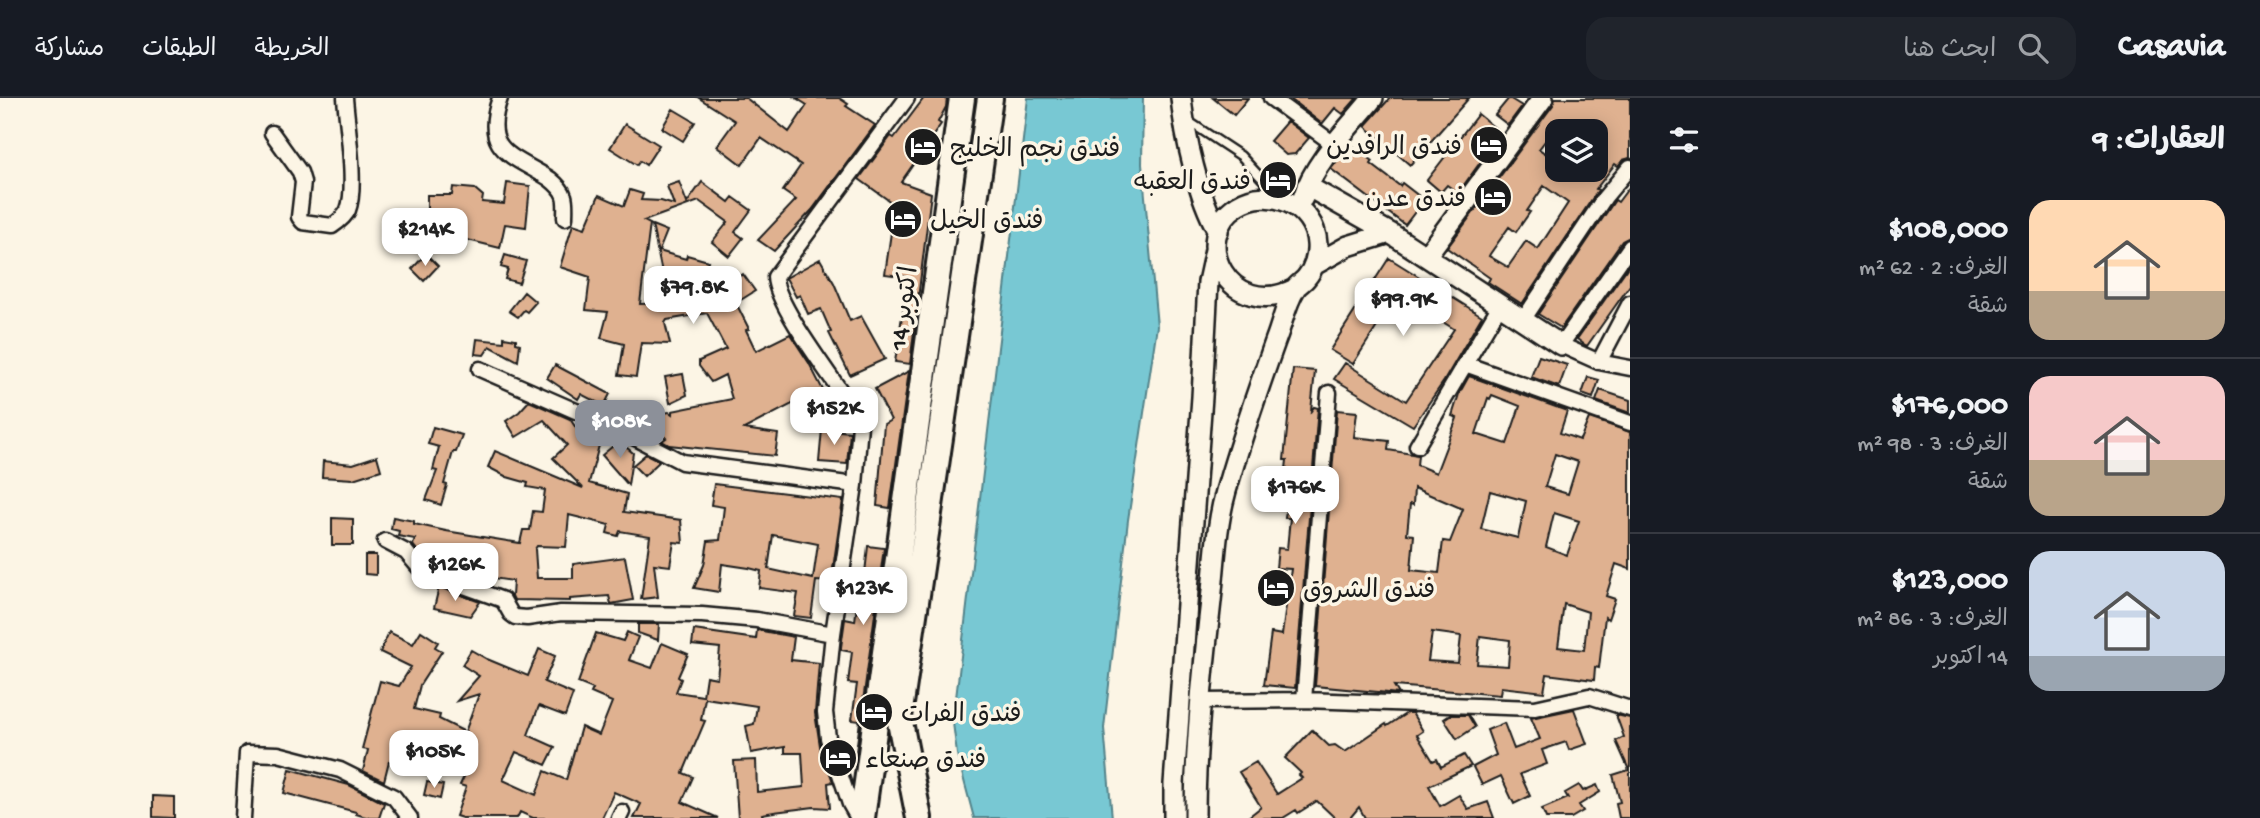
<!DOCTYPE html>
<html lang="ar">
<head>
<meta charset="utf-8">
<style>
	body { margin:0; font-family:"Gochi Hand","Playpen Sans Arabic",sans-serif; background:#20242c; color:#f1f3f6; direction:rtl; height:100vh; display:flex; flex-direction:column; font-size:26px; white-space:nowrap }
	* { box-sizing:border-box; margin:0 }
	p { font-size:23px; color:#9ea1a6 }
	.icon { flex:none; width:38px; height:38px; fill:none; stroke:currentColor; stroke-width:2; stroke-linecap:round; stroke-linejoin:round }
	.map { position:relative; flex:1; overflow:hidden; direction:ltr }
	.side { display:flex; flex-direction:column; background:#171b24; width:630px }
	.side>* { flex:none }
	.fabs { position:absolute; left:1545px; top:21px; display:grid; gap:14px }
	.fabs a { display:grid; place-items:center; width:63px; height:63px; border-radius:14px; background:#171b24; box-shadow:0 4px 18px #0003; font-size:35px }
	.price { position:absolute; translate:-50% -60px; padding:0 16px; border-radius:14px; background:#fff; color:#222; font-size:23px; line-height:46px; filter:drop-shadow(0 2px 4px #0008) }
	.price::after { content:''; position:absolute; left:50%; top:42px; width:21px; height:16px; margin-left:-10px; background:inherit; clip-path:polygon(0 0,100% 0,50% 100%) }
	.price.on { background:#8c9099; color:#fff }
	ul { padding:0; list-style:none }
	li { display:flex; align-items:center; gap:21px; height:175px; padding:0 35px }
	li+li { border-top:2px solid #363941 }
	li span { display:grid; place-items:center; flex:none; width:196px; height:140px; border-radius:21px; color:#555 }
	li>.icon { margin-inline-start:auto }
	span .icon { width:84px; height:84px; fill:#fffc; stroke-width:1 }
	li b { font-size:30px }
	h2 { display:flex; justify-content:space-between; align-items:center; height:84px; padding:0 35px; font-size:30px }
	header { display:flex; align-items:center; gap:42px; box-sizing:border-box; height:98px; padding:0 35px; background:#171b24; border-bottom:2px solid #363941 }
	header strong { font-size:33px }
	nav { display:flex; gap:38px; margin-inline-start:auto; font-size:24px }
	.search { width:490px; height:63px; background:#20242c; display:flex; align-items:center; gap:18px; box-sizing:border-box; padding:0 24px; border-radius:21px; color:#9ea1a6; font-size:26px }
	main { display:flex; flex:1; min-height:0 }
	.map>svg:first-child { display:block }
</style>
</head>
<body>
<header>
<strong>Casavia</strong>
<div class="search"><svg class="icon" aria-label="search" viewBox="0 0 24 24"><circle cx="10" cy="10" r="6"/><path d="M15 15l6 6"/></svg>ابحث هنا</div>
<nav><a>الخريطة</a><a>الطبقات</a><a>مشاركة</a></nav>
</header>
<main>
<section class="side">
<h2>العقارات: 9<svg class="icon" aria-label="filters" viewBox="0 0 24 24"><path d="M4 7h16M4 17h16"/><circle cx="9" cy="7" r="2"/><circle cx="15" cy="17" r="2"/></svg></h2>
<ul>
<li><span style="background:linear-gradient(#ffd9b3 65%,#b9a48a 0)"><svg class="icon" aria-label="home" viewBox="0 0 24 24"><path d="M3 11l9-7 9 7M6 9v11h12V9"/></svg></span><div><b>$108,000</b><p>الغرف: 2 · 62 m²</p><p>شقة</p></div></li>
<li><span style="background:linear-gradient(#f6c9c9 60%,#b9a48a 0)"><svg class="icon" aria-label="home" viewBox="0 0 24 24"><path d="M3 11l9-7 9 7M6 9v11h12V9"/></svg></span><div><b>$176,000</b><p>الغرف: 3 · 98 m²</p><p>شقة</p></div></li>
<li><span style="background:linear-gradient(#c9d6e8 75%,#9aa5b1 0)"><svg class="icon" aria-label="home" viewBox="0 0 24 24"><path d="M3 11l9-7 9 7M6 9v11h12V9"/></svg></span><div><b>$123,000</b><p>الغرف: 3 · 86 m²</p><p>14 اكتوبر</p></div></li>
</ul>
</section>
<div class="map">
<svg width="1630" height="720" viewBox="0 0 1630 720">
	<rect width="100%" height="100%" fill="#fcf5e5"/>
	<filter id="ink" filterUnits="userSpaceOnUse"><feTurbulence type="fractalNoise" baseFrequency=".0143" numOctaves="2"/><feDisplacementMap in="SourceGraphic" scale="14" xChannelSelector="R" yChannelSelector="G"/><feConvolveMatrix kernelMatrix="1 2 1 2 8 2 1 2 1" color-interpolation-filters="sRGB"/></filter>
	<g filter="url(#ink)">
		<path fill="#78c8d3" stroke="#53838a" stroke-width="2" d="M1028,0H1143L1142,66L1157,228L1128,422L1104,630L1112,720H974L957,656L953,625Z"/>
		<path fill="#dfb190" stroke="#1c1c1c" stroke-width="2" fill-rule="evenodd" d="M699,0H746L789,34L807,7L796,0H839L848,6L846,8L875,27L812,112L774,153L758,142L796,102L783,93L801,67L761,40L742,67L717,48L735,23Z
			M924,0H947L946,9L938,24L941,26L901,84L931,95L910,266L895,264L908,179L885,176L895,107L859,81L891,38L894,40Z
			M1213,0H1248L1234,17Z
			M1289,0H1357L1343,16L1335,10L1322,26Z
			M1390,0H1469L1410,67L1365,28Z
			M1509,0L1522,8L1508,27L1495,17Z
			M1555,0H1630V60L1623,62L1618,68L1615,66L1596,91L1598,92L1522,206L1488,184L1490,180L1447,150L1553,7ZM1558,26L1568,33H1596V72H1558V64L1539,51ZM1544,88L1568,105L1538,151L1526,143L1508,169L1489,158L1490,156L1509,129L1516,134L1530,114L1527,113Z
			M673,11L695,24L683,43L662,30Z
			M1478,16L1496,31L1480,49L1487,55L1458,95L1447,87L1441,94L1427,82Z
			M1287,23L1309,40L1295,56L1286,57L1270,43Z
			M625,26L659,47L646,67L640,63L637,67L610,50Z
			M1350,46L1373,63L1371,66L1400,88L1402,85L1424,102L1405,127L1331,71Z
			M679,84L687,105L702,84L729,104L733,99L751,112L735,134L743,140L729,158L712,144L728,124L699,103L644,123L650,126L640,206L667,205L665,195L700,188L698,194L729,174L734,182L743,176L755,193L736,205L749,231L746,232L756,253L790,236L809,265L825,296L829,294L843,313L819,325L815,317L805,322L796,304L744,331L778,336L775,358L669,347L662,343L666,340L641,320L669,314L672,316V313L732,301L725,277L711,284L699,268V263L726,251L707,215L667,222L665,225L670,246L641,245L636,279L619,277L624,246L601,240L608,214L586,212L590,179L560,169L573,126L585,130L599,97L624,108L630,92L643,96L641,102L661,103L674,107L667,88Z
			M507,85L530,88L526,129L505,126L500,150L427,132V97H452L453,89L475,91L483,98L482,104L504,106Z
			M1630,88V139L1622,143L1561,230L1538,216L1613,105L1615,102L1618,104Z
			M652,127L667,133L659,153L686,161L687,157L708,163L700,188L662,175Z
			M426,156L438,168L424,183L412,171Z
			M505,157L526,163L519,185L505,181L508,171L501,169Z
			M1389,160L1482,218L1444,283L1413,328L1334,281L1345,265L1406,303L1454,231L1398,196L1353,266L1330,252Z
			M820,161L834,185L850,223L861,218L885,261L850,277L829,235L831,234L821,211L808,216L800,197L796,199L786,180Z
			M1630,166V187L1587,248L1585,247L1577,241Z
			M524,194L536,204L527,214L524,212L518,219L509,213Z
			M504,239L516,241V245L520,246L518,263L490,248L484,257L475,256L477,241L504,244Z
			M1539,258L1567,267L1559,289L1531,279Z
			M555,267L610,296L604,308L581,296L578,301L547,280Z
			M1293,271L1315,273L1311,313L1314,309L1318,310L1295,590L1264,587L1271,535L1282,537L1291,471L1276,470L1278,450L1287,451L1290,420H1285L1288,391L1284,390L1287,362H1284Z
			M909,273L890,410L877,408L884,326L891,322L875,291Z
			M683,276L687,297L670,305L665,279Z
			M1469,278L1567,313L1560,335L1580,342L1589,320L1630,334V471L1616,466L1606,498L1615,501L1608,521L1605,519L1599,570L1595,569L1594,582L1547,576L1544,594L1501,589L1500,597L1394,588L1399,596L1315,588L1337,312L1357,314L1354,339L1389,343L1388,352L1418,357L1417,367L1436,375L1457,320L1452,318L1459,296ZM1492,297L1520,308L1507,346L1476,336L1488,300L1490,301ZM1555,356L1578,364L1568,396L1545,389ZM1414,390L1463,411L1450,444L1443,443L1439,475L1411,472L1414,437L1407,436L1410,406L1413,407ZM1490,393L1526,403L1518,440L1481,431ZM1554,415L1579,423L1567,457L1546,449ZM1564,506L1588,514L1584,552L1558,549ZM1432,534L1461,538L1458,565L1428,563ZM1480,538L1510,542L1508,568L1477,566Z
			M1588,279L1599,282L1593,300L1582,296Z
			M1600,292L1630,302V315L1596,303Z
			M529,303L570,321L587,346L602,336L589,385L627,396L624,414L681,422L683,445L674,444L670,468L654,466L658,499L641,501L650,438L620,433L618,438L607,435L609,427L569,417L566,449L537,448L535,451L537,480H573V466L625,459L633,502L611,506L609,498L570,501V503L514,502L512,498L513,483L479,478L480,470L424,461L413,447L415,441L398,438L399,433L391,431L393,419L414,423V426L446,433L520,445L523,432H530L533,413L542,414L545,392L527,389L528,385L507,379L488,369L495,353L583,390L553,360L567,347L544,322L516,339L506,323L519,314Z
			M433,329L462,337L456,354H453L444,386L447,387L441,407L426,402L437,373L433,372L439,349L428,346Z
			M822,331L850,334L847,366L819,364Z
			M619,343L633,355L628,387L602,357Z
			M646,356L660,363L644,378L633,367Z
			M377,358L381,372L353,381L322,379L323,363L353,366Z
			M714,386L843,402L831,484L816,483L811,520L794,518L798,495L759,490L761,473L749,470L722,466L719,494L694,490L704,467L708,443L720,442L724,409L711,407ZM773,437L818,446L813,481L768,471Z
			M332,420L353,421V447H332Z
			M868,448L884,450L855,662L860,623L852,622L857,586L848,585L852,554L841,552V549L845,521L855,523L860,484H864Z
			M365,457H376V477L365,476Z
			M439,489L480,504L470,518L434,510Z
			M638,526H659L658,542L638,535Z
			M694,532L756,541L757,532L794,539L791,562L819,565L815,615L822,661H825L833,684L828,685L830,710L814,709L774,714L762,716L763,720H738L734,663L756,662L757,694L804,689L802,655H785V649L751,655L746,628L754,626L757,608L705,600L701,622L705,623L683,675L693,679L682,704L718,720H634L641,706L614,694L602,720H533L520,714L517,720H462L456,718L466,689L460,687L471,664L433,646L428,672L389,663L384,683L363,673L368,652L362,651L380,583L399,588L411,569L380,554L389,534L413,546L421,533L438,544L435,549L442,553L420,587L414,611L440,617L439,621L465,634L479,596L457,603L479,578L462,567L471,552L487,561L528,578L539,551L555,558L544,584L573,596L565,618L539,608L528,637L555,649L546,667L516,654L503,682L536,697L545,673L566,682L581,629L599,637L612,604L591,595L593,591L578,585L596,535L623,543L627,534L638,539L629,562L652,570L662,545L688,556L678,579L681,581L676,594L703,598L706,578L717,580L720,550L692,547Z
			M1574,611L1587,646L1569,652L1566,644L1542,652L1547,666L1520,676L1530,698L1514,706L1501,678L1482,687L1473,669L1496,657L1487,632L1504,625L1514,651L1540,641L1531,620Z
			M1407,615H1412L1423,633L1417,637L1433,663L1437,661L1441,669L1464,657L1471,668L1429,688L1440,708L1459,697L1468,711L1488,704L1494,720H1365L1359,709L1350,720H1335L1317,703L1298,715L1296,712L1283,720H1247L1261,709L1239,674L1256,664L1277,696L1302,680L1299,677L1301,675L1285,660L1312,632L1329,648L1335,647L1345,654L1386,626L1387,628Z
			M1450,617H1468L1475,629L1457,641L1444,621Z
			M1616,617L1630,620V720H1619L1616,705L1620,704L1613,677L1629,672L1616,643L1624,639Z
			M290,671L349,687L384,705L379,720H369L356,716V714L284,695Z
			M427,684L443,687L440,701L424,697Z
			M1579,687L1583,693L1597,687L1600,694L1579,707L1583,713L1571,720H1546L1542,711L1568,700L1565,695Z
			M153,698L174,699V720L153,719Z"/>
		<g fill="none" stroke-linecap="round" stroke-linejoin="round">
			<defs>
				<path id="lane" d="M1188,23L1241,58L1277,97"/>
				<path id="street" d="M500,0C481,54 513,57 550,81C555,85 562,91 564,98C566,104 565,113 565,120
					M1271,0L1335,47
					M272,35L300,74L303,84L299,119L303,124L332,128C338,124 345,119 348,112C357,89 347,27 345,0
					M1630,149L1561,247L1599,264L1630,270
					M1523,222L1605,99L1630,69
					M1599,264L1630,205
					M1465,266L1630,325
					M480,271L626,335L682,364L855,387L860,327L858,319C839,288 776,209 775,179L907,0
					M1417,348L1500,207
					M855,387L833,536L825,614L828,640L850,706L858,720
					M385,443L406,454L422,473L503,502L511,516L515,519L527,520L561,515L702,517L757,522L833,536
					M1304,602L1329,295
					M1200,603L1304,602L1535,610L1589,598L1630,611
					M243,720L247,655L278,656L340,672L394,699L410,720
					M619,720L622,714"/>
				<path id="secondary" d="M1181,0C1185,40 1198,98 1218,133
					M1307,88L1390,135L1561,247
					M1303,100C1315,62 1349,30 1373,0
					M1426,158L1543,0
					M1314,167L1348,148L1390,135
					M1174,720V686L1202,299L1208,184L1215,152
					M1195,720C1195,647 1203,575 1211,503C1215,466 1216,428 1226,393C1241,341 1258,291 1276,241C1282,226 1286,205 1295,191C1297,187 1303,184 1306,180C1314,171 1318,157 1317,146C1315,107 1269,87 1238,107C1186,140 1230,224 1295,191"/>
				<path id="highway" d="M862,720L962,0
					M919,720L899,619L990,0"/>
			</defs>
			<use href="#lane" stroke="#1c1c1c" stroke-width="12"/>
			<use href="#street" stroke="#1c1c1c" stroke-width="19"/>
			<use href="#secondary" stroke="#1c1c1c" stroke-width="24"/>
			<use href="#highway" stroke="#1c1c1c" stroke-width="30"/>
			<use href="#lane" stroke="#fcf5e5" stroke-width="7"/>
			<use href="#street" stroke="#fcf5e5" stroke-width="14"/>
			<use href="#secondary" stroke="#fcf5e5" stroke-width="19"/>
			<use href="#highway" stroke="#fcf5e5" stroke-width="24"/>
		</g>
	</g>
	<defs>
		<symbol id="hotel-disc" viewBox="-11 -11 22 22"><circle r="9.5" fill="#1c1c1c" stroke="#fcf5e5"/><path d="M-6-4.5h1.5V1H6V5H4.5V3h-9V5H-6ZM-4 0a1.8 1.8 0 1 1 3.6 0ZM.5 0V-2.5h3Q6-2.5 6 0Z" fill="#fff"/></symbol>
	</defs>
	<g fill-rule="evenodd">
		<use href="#hotel-disc" x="1467" y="25" width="44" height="44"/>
		<use href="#hotel-disc" x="901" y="27" width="44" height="44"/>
		<use href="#hotel-disc" x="1256" y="60" width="44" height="44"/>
		<use href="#hotel-disc" x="1471" y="77" width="44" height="44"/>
		<use href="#hotel-disc" x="881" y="99" width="44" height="44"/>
		<use href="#hotel-disc" x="1254" y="468" width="44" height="44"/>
		<use href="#hotel-disc" x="852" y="592" width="44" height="44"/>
		<use href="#hotel-disc" x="816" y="638" width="44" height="44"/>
	</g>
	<g text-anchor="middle" stroke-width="7" stroke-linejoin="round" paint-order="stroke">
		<g font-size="26" fill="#1c1c1c" stroke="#fcf5e5" text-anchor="start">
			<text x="1462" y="56" text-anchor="end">فندق الرافدين</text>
			<text x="950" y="58">فندق نجم الخليج</text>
			<text x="1251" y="91" text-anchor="end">فندق العقبه</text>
			<text x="1466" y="108" text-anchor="end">فندق عدن</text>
			<text x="930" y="130">فندق الخيل</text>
			<text x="1303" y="499">فندق الشروق</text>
			<text x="901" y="623">فندق الفرات</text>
			<text x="865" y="669">فندق صنعاء</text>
		</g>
		<g font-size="26" fill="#1c1c1c" stroke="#fcf5e5">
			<text transform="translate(902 210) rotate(-82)" y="9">14 اكتوبر</text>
		</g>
	</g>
</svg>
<div class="fabs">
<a><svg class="icon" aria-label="layers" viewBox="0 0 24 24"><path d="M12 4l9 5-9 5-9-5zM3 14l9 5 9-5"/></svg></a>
</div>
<b class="price" style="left:425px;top:170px">$214K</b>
<b class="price" style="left:693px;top:228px">$79.8K</b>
<b class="price" style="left:1403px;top:240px">$99.9K</b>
<b class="price" style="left:834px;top:349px">$152K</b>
<b class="price on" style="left:620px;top:362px">$108K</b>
<b class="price" style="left:1295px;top:428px">$176K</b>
<b class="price" style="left:455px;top:505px">$126K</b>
<b class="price" style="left:863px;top:529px">$123K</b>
<b class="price" style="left:434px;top:692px">$105K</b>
</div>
</main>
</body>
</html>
